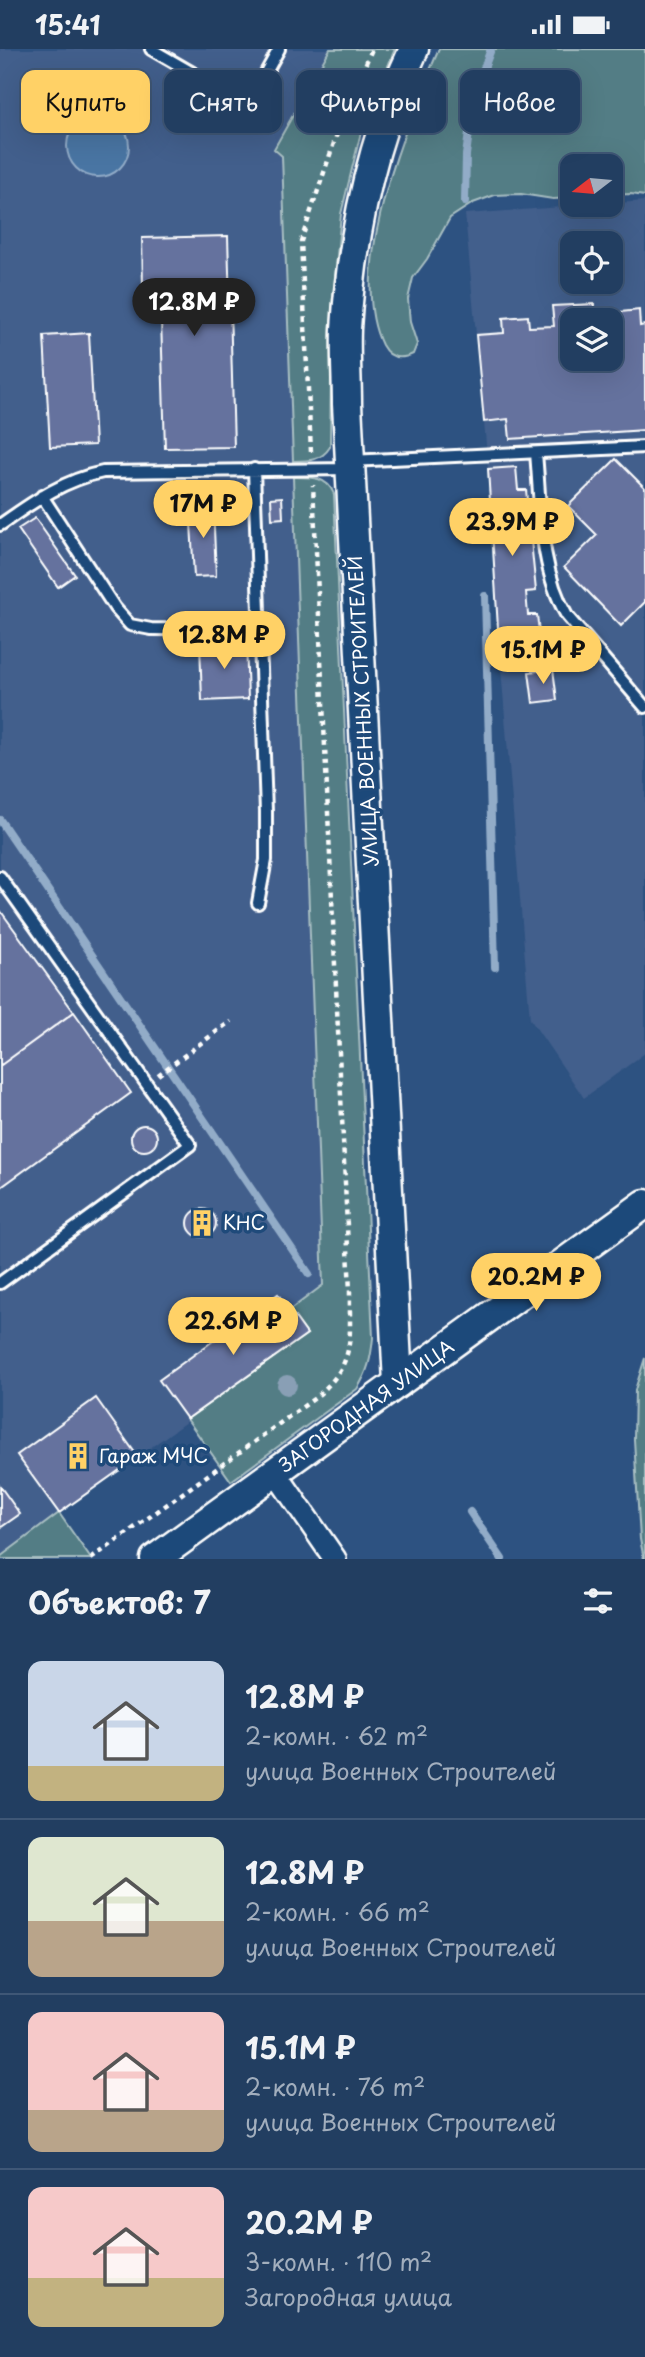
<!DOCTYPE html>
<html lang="ru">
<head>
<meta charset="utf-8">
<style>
	body { margin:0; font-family:"Playpen Sans",sans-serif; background:#2a4567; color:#f1f3f6; height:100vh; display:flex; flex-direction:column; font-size:26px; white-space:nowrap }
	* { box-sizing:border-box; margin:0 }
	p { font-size:23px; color:#a2aebd }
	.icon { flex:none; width:38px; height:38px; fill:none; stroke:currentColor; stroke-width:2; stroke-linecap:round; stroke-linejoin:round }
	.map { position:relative; height:1510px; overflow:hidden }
	.drawer { display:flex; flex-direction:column; background:#223e61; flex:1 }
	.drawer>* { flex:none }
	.guide { position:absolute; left:21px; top:21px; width:604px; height:63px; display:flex; gap:14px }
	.needle { width:46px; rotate:254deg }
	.fabs { position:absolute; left:560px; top:105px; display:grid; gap:14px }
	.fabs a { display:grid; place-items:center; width:63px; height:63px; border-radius:14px; background:#223e61; box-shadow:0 7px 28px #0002,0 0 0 2px #3f5776; font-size:35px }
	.price { position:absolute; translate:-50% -60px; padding:0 16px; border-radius:24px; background:#ffd166; color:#111; font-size:23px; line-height:46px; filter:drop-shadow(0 2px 4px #0008) }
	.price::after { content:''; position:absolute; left:50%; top:42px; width:21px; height:16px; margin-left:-10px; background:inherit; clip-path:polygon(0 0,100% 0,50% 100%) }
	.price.selected { background:#222; color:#fff }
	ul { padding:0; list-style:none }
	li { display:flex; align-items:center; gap:21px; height:175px; padding:0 28px }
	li+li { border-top:2px solid #3f5776 }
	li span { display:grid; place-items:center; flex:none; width:196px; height:140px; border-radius:14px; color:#555 }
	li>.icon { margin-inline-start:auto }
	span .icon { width:84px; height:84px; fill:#fffc; stroke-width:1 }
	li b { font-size:30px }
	h2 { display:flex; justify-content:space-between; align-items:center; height:84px; padding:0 28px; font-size:30px }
	.tag { padding:0 24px; border-radius:14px; background:#223e61; box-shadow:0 7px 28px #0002,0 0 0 2px #3f5776; font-size:24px; line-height:63px }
	.tag.selected { background:#ffd166; color:#111 }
	.status { display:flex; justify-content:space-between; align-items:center; height:49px; padding:0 35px; background:#223e61; direction:ltr }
	.status svg { height:19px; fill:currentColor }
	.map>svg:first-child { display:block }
</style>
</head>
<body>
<div class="status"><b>15:41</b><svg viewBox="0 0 49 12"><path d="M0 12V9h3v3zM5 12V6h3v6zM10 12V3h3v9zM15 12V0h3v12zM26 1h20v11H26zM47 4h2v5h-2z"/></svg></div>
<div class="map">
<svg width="645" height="1510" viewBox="0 0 645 1510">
	<rect width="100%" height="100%" fill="#2d5281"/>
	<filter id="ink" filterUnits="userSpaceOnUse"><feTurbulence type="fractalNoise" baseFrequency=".0143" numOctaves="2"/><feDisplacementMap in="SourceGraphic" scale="14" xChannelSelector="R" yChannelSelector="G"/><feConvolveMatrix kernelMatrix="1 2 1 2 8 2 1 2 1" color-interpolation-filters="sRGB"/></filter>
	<g filter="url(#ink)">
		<path fill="#425f8c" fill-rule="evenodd" d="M0,0H330L274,100L282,107L323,1236L307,1285L0,1508Z
			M645,152V1004L584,1049L530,970L499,595L487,406L465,165ZM572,194H611V233H572ZM572,271H611V310H572Z"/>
		<path fill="#527d85" stroke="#a8bec2" stroke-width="2" d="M330,0H395L361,83L341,165L332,259L330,398C321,412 309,412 293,412L282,107L274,100Z
			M439,0H645V147L631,145L611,146V117H572V149L553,150L521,145L495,146L473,154L450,169L427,210L413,229L408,250L410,273L417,295L413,305C400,311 389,309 382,296C345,220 408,72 439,0Z
			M293,428C310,428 327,427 334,445L373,1289C371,1309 368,1323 357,1340L231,1432L187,1370L307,1285L290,1261L323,1236Z
			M645,1309V1510H644L640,1490L634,1390L635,1341Z
			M59,1464L91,1510H0V1508Z"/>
		<path fill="#4975a3" stroke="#92acc8" stroke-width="2" d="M67 97a31 31 0 1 1 62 0a31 31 0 1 1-62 0Z"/>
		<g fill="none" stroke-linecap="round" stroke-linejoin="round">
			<path stroke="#92acc8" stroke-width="8" d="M465,153L466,106L474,46L491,0
				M485,547L495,918
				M0,771L309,1225
				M470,1463L502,1510"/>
		</g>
		<path fill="#65729e" stroke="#fff" stroke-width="2" d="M228,187L234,398L165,399L160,238H143L142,189Z
			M594,255V271H572V310H611V277L622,276L621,263L639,261L640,277L645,276V381L510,390L508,370L484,373L476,286L504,284L503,269L528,267L529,278L554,277L552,257Z
			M89,284L95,396L50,398L44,287Z
			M616,410L645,439V553L621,577L564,518L597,486L568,457Z
			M516,418L518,441H526L536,542L526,543L528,566H537L540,592L499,595L488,420Z
			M282,448L283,469L272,470L271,449Z
			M213,455L216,527L194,528L190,456Z
			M35,469L75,526L58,538L18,480Z
			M246,592L248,650L202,652L200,594Z
			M553,620L557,651L533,654L529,623Z
			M0,861L74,963L1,1016L0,1014Z
			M74,963L131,1044L0,1139V1014L1,1016Z
			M131 1089a13 13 0 1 1 26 0a13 13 0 1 1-26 0Z
			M188 1174a14 14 0 1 1 28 0a14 14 0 1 1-28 0Z
			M278,1245L307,1285L187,1370L159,1331Z
			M96,1349L138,1408L59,1464L17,1406Z
			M0,1437L20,1465L0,1479Z"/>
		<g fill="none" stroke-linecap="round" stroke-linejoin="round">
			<defs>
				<path id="service" d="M151,0L248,56L279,0
					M536,404C541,458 539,519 567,567L645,658
					M350,412L645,398
					M254,420L266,763V811L258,854
					M42,447L115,559L130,576L151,580L260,581
					M0,476C33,453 63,431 103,423L350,420
					M0,828L190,1096L0,1234"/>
				<path id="minor" d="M275,1423L335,1510"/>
				<g id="tertiary">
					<path d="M398,1334L347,355C347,331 345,305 346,280C352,182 372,89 414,0"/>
					<path id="s1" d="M155,1510L645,1155"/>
				</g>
			</defs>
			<use href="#service" stroke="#fff" stroke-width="16"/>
			<use href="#minor" stroke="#fff" stroke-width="26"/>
			<use href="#tertiary" stroke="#fff" stroke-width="33"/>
			<path stroke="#fff" stroke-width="4.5" stroke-dasharray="5 5" stroke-linecap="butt" d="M311,403L301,192L342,70L372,0
				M158,1026L231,972
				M91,1510L315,1349C357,1313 349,1293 350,1243L313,436"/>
			<use href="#service" stroke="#1f4a7a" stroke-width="10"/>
			<use href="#minor" stroke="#1f4a7a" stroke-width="21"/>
			<use href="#tertiary" stroke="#1f4a7a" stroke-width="28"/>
		</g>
		<circle fill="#899fb5" cx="287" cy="1336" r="10"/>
	</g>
	<defs>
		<symbol id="building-bare" viewBox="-9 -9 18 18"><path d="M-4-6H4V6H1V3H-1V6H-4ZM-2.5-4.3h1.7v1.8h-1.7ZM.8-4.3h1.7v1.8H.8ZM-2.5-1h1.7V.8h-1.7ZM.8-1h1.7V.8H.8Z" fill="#ffd166" stroke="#1f4a7a" stroke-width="2.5" paint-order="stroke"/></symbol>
	</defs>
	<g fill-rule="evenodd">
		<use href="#building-bare" x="183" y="1155" width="38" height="38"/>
		<use href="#building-bare" x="59" y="1388" width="38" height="38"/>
	</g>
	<g text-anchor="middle" stroke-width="7" stroke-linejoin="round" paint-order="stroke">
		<g font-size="19" fill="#fff" stroke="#1f4a7a">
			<text transform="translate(363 662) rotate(-93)" y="7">УЛИЦА ВОЕННЫХ СТРОИТЕЛЕЙ</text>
			<text dy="7" stroke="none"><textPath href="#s1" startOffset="261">ЗАГОРОДНАЯ УЛИЦА</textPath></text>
		</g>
		<g font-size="19" fill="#fff" stroke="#1f4a7a" text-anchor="start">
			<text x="223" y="1181">КНС</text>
			<text x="99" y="1414">Гараж МЧС</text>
		</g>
	</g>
</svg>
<div class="fabs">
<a><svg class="needle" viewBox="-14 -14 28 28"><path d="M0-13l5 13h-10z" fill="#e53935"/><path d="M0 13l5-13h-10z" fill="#a2aebd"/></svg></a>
<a><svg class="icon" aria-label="locate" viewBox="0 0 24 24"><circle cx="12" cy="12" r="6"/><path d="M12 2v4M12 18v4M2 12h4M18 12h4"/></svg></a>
<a><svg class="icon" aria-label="layers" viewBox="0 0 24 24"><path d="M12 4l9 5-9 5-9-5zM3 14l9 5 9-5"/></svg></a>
</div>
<b class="price selected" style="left:194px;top:289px">12.8M ₽</b>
<b class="price" style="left:203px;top:491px">17M ₽</b>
<b class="price" style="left:512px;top:509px">23.9M ₽</b>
<b class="price" style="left:224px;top:622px">12.8M ₽</b>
<b class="price" style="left:543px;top:637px">15.1M ₽</b>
<b class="price" style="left:536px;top:1264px">20.2M ₽</b>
<b class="price" style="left:233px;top:1308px">22.6M ₽</b>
<div class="guide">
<a class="tag selected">Купить</a>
<a class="tag">Снять</a>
<a class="tag">Фильтры</a>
<a class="tag">Новое</a>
</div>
</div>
<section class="drawer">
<h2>Объектов: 7<svg class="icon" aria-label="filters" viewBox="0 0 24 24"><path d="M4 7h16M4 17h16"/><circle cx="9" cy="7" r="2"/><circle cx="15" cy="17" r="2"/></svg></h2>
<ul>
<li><span style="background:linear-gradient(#c9d6e8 75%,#c2b280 0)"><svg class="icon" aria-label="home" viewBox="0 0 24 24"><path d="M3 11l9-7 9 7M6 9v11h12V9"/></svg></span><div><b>12.8M ₽</b><p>2-комн. · 62 m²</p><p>улица Военных Строителей</p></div></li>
<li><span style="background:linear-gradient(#dfe7d0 60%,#b9a48a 0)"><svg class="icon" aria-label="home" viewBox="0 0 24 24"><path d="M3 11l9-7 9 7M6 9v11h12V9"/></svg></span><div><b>12.8M ₽</b><p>2-комн. · 66 m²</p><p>улица Военных Строителей</p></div></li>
<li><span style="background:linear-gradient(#f6c9c9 70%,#b9a48a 0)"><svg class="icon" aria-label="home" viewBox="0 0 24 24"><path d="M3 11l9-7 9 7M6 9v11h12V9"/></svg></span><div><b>15.1M ₽</b><p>2-комн. · 76 m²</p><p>улица Военных Строителей</p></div></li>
<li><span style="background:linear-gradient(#f6c9c9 65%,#c2b280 0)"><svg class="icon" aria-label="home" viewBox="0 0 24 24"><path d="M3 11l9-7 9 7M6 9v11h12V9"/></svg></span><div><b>20.2M ₽</b><p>3-комн. · 110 m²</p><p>Загородная улица</p></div></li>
</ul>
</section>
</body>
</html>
